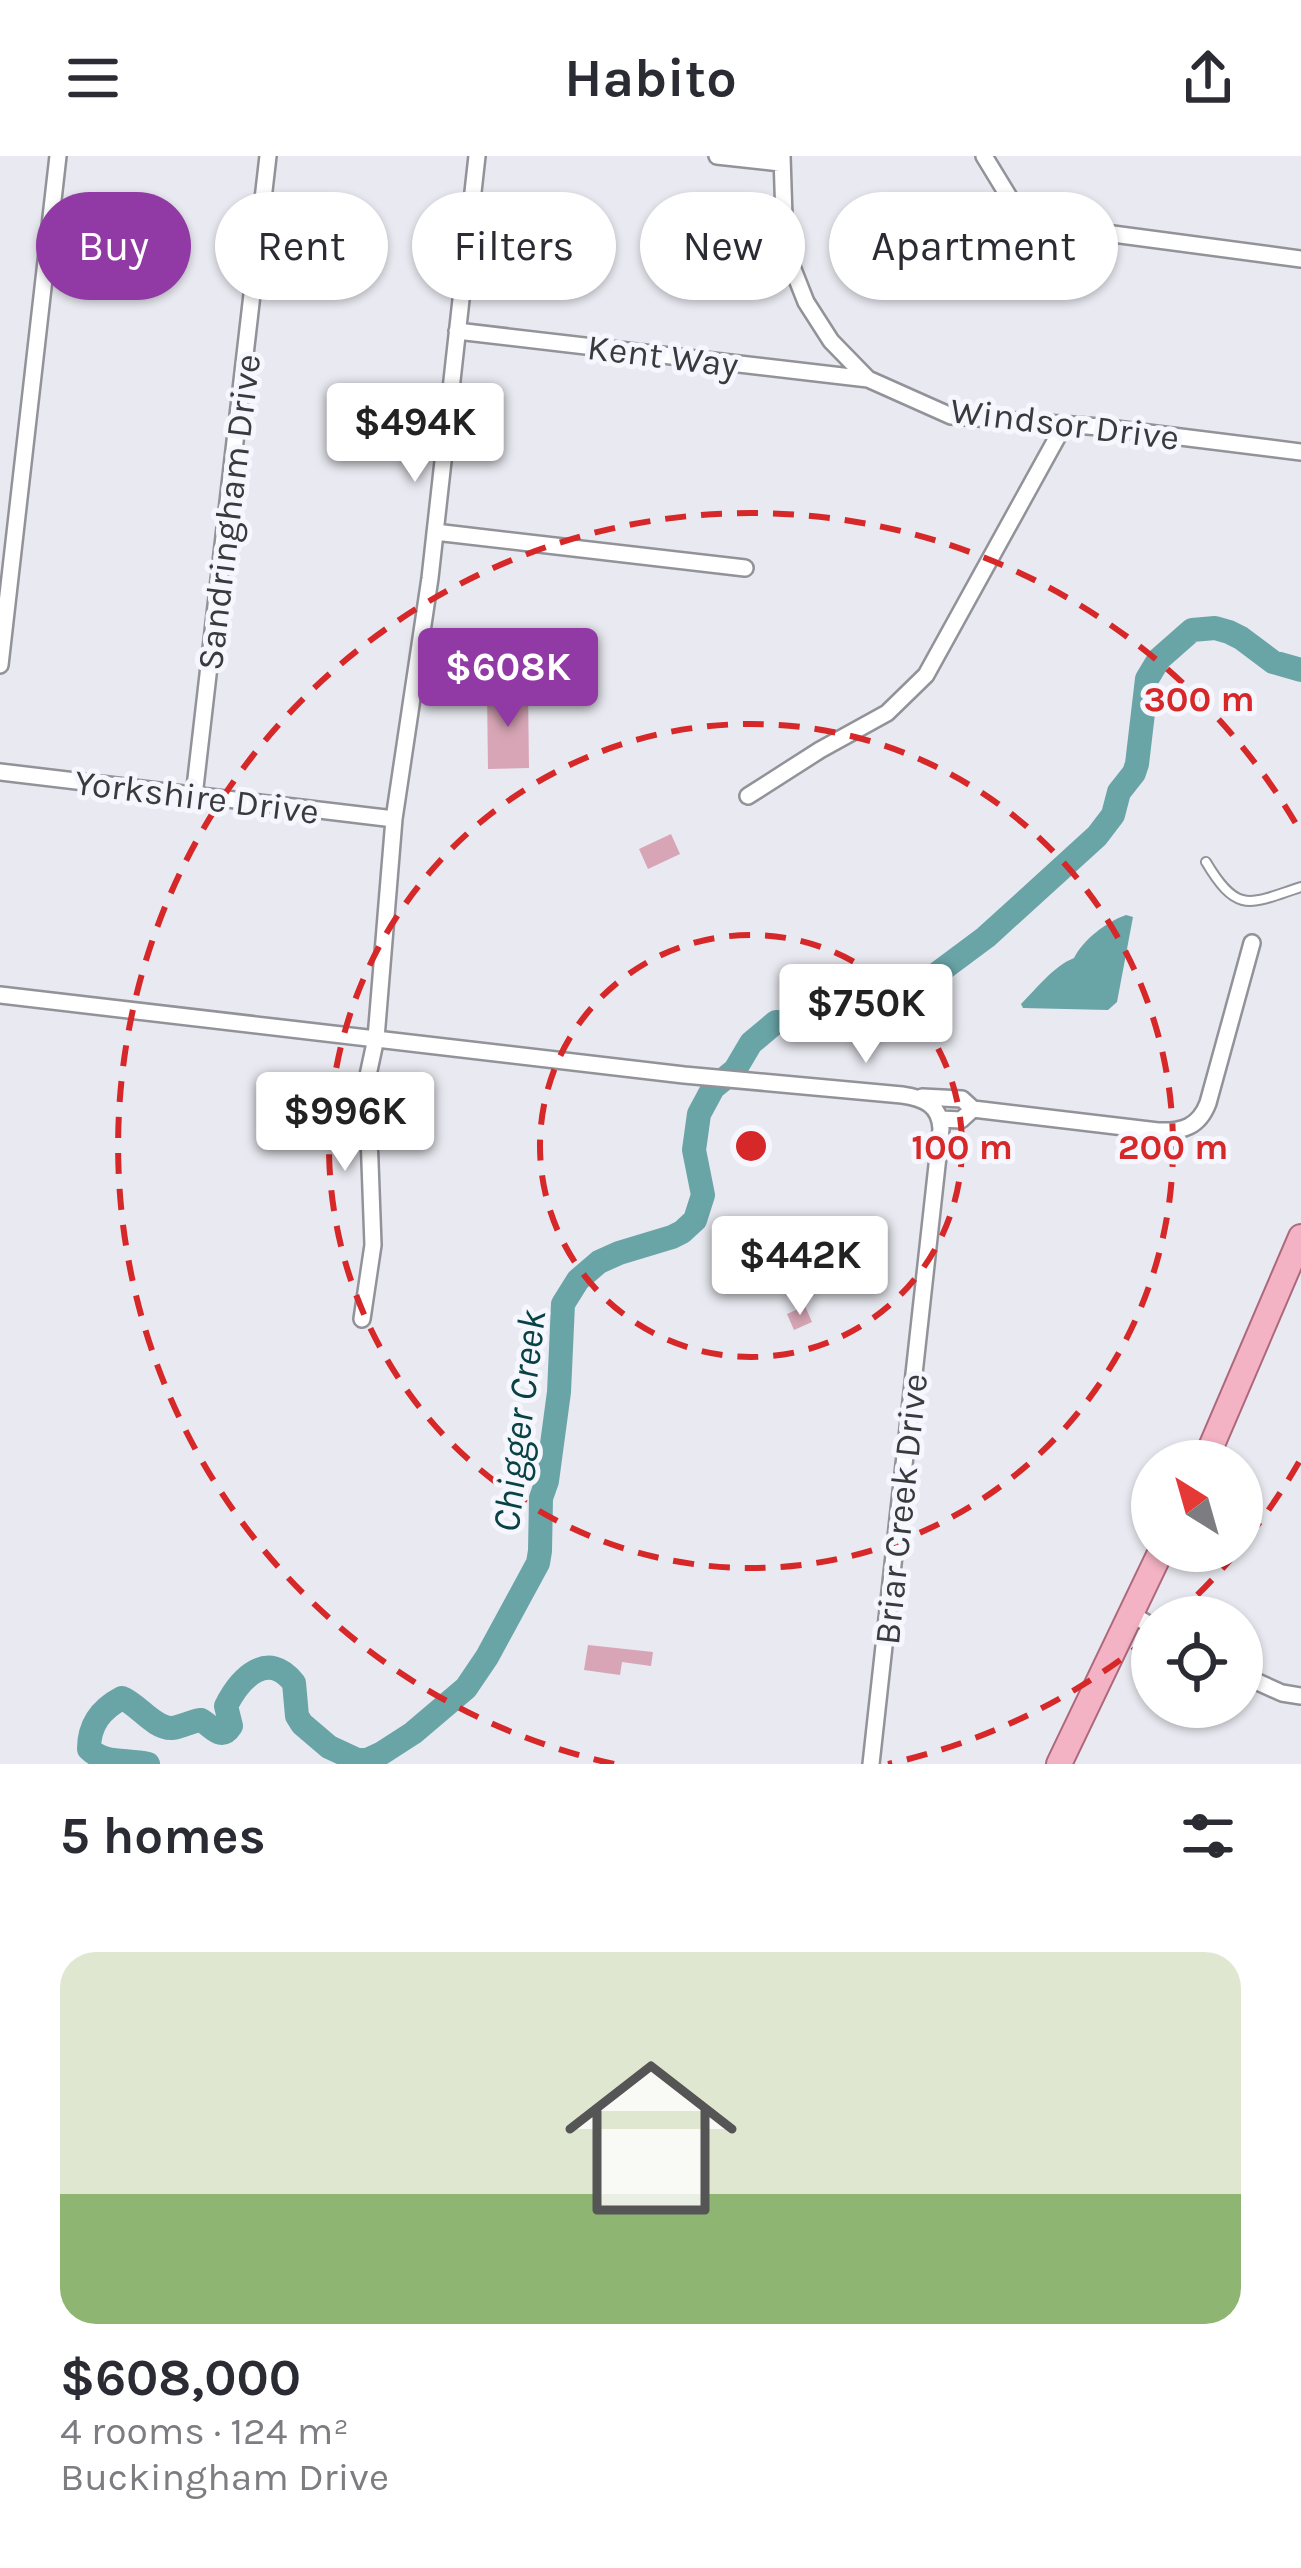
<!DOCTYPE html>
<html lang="en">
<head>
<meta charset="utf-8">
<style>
	body { margin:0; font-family:Karla,sans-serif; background:#f2f2f3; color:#2b2b33; height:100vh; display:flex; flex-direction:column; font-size:45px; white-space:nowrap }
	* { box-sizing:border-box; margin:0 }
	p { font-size:39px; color:#7c7c81 }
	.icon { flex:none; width:66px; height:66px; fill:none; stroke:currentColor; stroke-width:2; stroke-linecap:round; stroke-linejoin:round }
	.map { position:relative; height:1608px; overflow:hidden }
	.drawer { display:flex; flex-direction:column; background:#fff; flex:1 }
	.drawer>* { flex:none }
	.top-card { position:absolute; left:36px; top:36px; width:1230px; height:108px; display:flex; gap:24px }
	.needle { width:78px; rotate:323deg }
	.buttons { position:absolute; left:1131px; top:1284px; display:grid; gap:24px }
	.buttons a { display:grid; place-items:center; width:132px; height:132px; border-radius:50%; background:#fff; box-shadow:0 3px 9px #0004; font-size:60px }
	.price { position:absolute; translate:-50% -102px; padding:0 27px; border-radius:12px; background:#fff; color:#222; font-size:39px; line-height:78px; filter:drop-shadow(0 3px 6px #0008) }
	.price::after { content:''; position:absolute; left:50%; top:72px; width:36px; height:27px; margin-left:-18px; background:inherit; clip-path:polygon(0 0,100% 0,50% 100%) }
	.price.selected { background:#9139a5; color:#fff }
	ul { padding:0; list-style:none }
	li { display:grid; align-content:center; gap:24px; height:636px; padding:0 60px }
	li span { display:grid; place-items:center; height:372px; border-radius:36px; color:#555 }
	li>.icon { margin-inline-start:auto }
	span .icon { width:216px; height:216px; fill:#fffc; stroke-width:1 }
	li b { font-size:51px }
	h2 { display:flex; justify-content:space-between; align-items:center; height:144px; padding:0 60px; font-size:51px }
	.tag { padding:0 42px; border-radius:54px; background:#fff; box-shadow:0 3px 9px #0004; font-size:42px; line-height:108px }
	.tag.selected { background:#9139a5; color:#fff }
	header { display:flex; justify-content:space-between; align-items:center; height:156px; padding:0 60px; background:#fff; font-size:54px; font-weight:700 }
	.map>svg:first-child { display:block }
</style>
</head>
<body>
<header><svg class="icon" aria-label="menu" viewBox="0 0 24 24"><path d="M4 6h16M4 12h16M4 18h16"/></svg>Habito<svg class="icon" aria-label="share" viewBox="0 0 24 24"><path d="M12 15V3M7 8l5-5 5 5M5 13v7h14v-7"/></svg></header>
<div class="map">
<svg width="1301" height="1608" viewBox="0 0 1301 1608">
	<rect width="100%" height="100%" fill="#e9e9f1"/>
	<path fill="#69a4a7" d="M1126,759L1133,761L1117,846L1108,854L1023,852L1021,848C1037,832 1054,810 1074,802C1083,784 1106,766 1126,759Z"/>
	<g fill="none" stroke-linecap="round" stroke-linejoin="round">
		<path stroke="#69a4a7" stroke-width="24" d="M148,1608C125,1603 104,1608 89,1593C89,1569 101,1553 122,1542C138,1548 154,1573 172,1572C182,1571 191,1565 201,1564C212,1570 221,1586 231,1570L226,1550C240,1522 268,1493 294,1527L297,1560L302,1568L329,1591L357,1604H367L382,1597L413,1577L466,1532L487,1501L538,1407L540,1395L541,1342L547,1325L559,1236L563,1148L578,1124L599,1106L619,1097L672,1081L682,1076L695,1064L703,1039L694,994L699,958L713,932L735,914L751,887L776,866L799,867L842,847L887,841L931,822L986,781L1097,680L1113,659L1119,636L1134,617L1137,608L1147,523L1159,503L1192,474L1215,472L1229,476L1241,482L1273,506L1301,514"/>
	</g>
	<path fill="#d7a5b5" d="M487,535H528L529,612L488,613Z
		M671,678L680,698L648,713L639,693Z
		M805,1150L812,1166L794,1174L787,1158Z
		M588,1489L653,1496L651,1510L622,1506L620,1519L584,1514Z"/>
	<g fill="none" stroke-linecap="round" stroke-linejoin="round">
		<defs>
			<path id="service" d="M419,504L466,511L540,516
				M1206,706C1238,760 1251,747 1301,731"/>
			<path id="minor" d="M717,0L780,7
				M782,0L785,93L806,146L831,185L868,223L951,260L1100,271L1301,296
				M984,0L1020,59L1045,69L1301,103
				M457,175L868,223
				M435,376L745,412
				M0,509L58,0
				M0,616L394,663
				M194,640L268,0
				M748,640L820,594L887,557L926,519L1064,269
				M0,839L684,919L902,939C924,942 940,949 941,973L871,1608
				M922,941L962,943L973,953L1158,975C1182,976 1199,971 1208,947L1252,787
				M940,963L961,964L973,953
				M362,1163L373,1089L367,924L376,882L394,663L430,422L477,0
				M1131,1458L1152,1470
				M1242,1519L1282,1537L1301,1540"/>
			<path id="primary" d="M1205,1305L1301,1081
				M1059,1608L1161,1395"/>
		</defs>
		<use href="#service" stroke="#929299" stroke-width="12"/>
		<use href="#minor" stroke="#929299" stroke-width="20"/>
		<use href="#primary" stroke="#ad687b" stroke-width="28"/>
		<use href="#service" stroke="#fff" stroke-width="8"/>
		<use href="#minor" stroke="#fff" stroke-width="15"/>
		<use href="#primary" stroke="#f3b3c4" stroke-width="24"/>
	</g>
	<g fill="none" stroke="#d62828" stroke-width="6" stroke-dasharray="21 15">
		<circle cx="751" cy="990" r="211"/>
		<circle cx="751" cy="990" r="422"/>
		<path d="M1299 1306A633 633 0 0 1 1243 1388M1236 1397A633 633 0 0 1 1175 1460M1149 1482A633 633 0 0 1 888 1608M614 1608A633 633 0 1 1 1299 673"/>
	</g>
	<g text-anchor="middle" stroke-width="10" stroke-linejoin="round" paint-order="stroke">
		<g font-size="36" fill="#3a3a3d" stroke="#f6f7fe">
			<text transform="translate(663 199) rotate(7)" y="13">Kent Way</text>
			<text transform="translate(1065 267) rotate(7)" y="13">Windsor Drive</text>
			<text transform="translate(228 356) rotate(-83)" y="13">Sandringham Drive</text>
			<text transform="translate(197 640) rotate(7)" y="13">Yorkshire Drive</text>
			<text transform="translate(900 1353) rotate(-84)" y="13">Briar Creek Drive</text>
		</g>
		<g font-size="39" font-style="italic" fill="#084245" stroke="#f6f7fe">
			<text transform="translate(518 1265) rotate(-83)" y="14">Chigger Creek</text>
		</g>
	</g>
	<circle cx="751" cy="990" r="18" fill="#d62828" stroke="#f6f7fe" stroke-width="6"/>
	<g font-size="36" text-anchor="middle" font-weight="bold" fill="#d62828" stroke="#f6f7fe" stroke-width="10" stroke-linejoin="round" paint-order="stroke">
		<text x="1199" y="555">300 m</text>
		<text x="962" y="1003">100 m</text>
		<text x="1173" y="1003">200 m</text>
	</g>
</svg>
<div class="buttons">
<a><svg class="needle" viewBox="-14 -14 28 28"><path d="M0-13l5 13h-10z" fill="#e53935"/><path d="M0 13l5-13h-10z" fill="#7c7c81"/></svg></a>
<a><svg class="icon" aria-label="locate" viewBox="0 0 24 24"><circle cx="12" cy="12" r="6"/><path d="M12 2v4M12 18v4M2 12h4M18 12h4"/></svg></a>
</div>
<b class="price" style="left:415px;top:329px">$494K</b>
<b class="price selected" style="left:508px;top:574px">$608K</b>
<b class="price" style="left:866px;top:910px">$750K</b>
<b class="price" style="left:345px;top:1018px">$996K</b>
<b class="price" style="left:800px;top:1162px">$442K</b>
<div class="top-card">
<a class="tag selected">Buy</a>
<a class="tag">Rent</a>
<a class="tag">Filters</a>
<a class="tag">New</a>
<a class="tag">Apartment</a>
</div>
</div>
<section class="drawer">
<h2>5 homes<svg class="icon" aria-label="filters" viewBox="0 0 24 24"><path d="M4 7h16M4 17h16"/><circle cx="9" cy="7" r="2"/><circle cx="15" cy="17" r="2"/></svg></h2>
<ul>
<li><span style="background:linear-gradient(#dfe7d0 65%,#8fb573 0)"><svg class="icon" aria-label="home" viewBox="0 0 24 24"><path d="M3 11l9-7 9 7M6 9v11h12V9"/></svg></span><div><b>$608,000</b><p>4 rooms · 124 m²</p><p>Buckingham Drive</p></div></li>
</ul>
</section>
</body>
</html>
